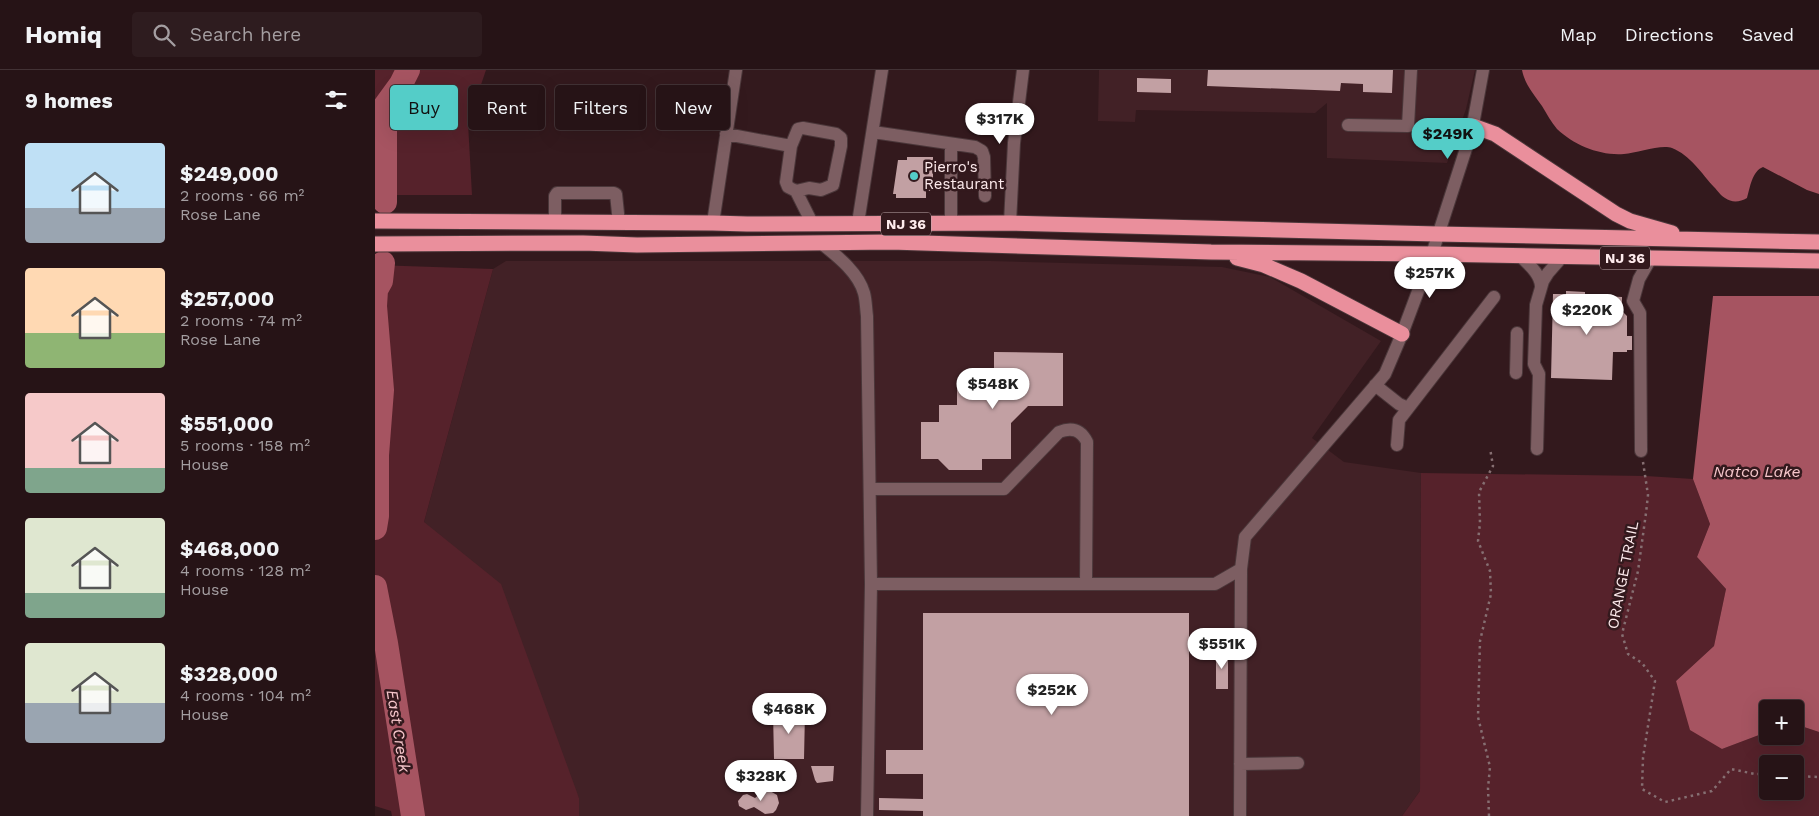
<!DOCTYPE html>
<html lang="en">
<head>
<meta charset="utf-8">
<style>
	body { margin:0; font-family:"Work Sans",sans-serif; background:#2e1c1f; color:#f1f3f6; height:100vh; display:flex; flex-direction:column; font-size:19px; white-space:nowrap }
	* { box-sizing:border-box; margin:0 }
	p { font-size:16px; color:#a49ea1 }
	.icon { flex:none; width:28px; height:28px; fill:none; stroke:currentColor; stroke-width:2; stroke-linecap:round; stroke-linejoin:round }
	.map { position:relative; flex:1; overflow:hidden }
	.drawer { display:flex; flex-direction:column; background:#261316; width:375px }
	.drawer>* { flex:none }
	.top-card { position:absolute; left:15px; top:15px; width:475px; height:45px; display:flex; gap:10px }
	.buttons { position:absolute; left:1384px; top:630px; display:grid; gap:10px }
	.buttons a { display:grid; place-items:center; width:45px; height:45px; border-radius:5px; background:#261316; box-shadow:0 5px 20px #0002,0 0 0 1px #423235; font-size:25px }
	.price { position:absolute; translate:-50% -42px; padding:0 11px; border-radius:18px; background:#fff; color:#222; font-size:16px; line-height:32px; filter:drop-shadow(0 1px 2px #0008) }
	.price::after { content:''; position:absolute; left:50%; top:30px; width:15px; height:11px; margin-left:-8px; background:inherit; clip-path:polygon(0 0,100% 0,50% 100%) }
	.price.active { background:#54cdc8; color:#111 }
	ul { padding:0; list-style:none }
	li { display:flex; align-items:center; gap:15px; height:125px; padding:0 25px }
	li span { display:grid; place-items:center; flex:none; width:140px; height:100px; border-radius:5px; color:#555 }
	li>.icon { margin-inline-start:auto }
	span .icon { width:60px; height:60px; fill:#fffc; stroke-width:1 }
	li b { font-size:21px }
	h2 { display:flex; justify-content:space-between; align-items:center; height:60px; padding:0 25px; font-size:21px }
	.pill { padding:0 18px; border-radius:5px; background:#261316; box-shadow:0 5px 20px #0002,0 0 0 1px #423235; font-size:18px; line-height:45px }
	.pill.active { background:#54cdc8; color:#111 }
	header { display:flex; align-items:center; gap:30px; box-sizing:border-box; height:70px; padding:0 25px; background:#261316; border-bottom:1px solid #423235 }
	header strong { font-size:24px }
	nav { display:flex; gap:28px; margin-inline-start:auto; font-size:18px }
	.search { width:350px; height:45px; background:#2e1c1f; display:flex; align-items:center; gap:12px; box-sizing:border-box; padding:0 18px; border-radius:5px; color:#a49ea1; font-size:19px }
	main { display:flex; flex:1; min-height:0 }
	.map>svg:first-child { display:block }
</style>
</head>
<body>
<header>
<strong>Homiq</strong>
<div class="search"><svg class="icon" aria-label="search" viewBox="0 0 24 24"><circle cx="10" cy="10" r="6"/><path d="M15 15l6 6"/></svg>Search here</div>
<nav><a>Map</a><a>Directions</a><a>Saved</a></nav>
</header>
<main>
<section class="drawer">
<h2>9 homes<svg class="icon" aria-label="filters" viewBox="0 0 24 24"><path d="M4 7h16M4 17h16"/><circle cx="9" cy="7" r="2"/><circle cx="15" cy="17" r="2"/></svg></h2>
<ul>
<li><span style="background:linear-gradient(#bfe0f5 65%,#9aa5b1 0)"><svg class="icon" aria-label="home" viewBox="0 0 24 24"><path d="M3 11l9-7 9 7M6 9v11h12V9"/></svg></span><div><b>$249,000</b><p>2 rooms · 66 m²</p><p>Rose Lane</p></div></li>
<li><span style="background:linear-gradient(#ffd9b3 65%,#8fb573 0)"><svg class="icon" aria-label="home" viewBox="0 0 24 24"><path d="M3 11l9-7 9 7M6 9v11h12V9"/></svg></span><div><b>$257,000</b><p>2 rooms · 74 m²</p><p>Rose Lane</p></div></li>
<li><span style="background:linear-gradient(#f6c9c9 75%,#7fa58c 0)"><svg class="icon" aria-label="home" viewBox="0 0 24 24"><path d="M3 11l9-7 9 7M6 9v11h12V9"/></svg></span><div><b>$551,000</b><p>5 rooms · 158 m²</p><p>House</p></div></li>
<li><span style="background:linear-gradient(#dfe7d0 75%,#7fa58c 0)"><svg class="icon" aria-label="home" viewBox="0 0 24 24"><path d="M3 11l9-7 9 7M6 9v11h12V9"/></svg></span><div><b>$468,000</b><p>4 rooms · 128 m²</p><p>House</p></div></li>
<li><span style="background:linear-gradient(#dfe7d0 60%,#9aa5b1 0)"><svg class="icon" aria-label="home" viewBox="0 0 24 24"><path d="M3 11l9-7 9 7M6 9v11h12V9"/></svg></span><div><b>$328,000</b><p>4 rooms · 104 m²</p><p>House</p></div></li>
</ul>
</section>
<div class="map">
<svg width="1444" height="746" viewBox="0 0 1444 746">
	<rect width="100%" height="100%" fill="#33191d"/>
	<path fill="#422126" d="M724,0H1100L1091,39L1072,93L952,88V33L940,43L761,40L760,52L723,51Z
		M131,191H615L847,197L895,207L1006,271L937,368L969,392L1046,403L1045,721L1027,746H204V728L49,452L118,199Z"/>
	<path fill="#56222b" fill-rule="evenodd" d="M0,0H111L93,53L97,125H0Z
		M0,195L118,199L49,452L126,514L204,728V746H17L16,741L0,736Z
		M1046,403L1271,406L1318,409L1335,454L1322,487L1351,519L1339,576L1301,611L1347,679L1392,662V666H1420V654L1444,662V746H1027L1045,721ZM1392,694H1420V721H1392Z"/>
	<path fill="#a65461" d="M1147,0H1444V124L1432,120L1388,97C1377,101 1375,118 1372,128C1365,132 1357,133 1350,128C1346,126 1343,121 1339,117C1327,104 1315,85 1297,78C1286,74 1262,83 1249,84C1225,86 1199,75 1182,59C1176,52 1172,44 1167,36C1159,24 1150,15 1147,0Z
		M1338,226H1444V662L1420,654V639H1392V662L1347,679L1315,660L1301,611L1339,576L1351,519L1322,487L1335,454L1318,409Z"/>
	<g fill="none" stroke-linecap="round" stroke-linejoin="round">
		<path stroke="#a65461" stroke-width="24" d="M10,132V36L26,14L33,0
			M0,458L2,446V385L7,320L0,236L1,220L6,211L8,193
			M0,517L11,573L38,746"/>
	</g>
	<path fill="#c2a0a3" d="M833,0H1018L1017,23L988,22V14L966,13L965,21L832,16Z
		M762,8L796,9V23L762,22Z
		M532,87H558V121H551V128H521V124H518L523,90H532Z
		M1191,221L1210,222V225L1247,227V241L1252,246V266H1257V280H1252V282H1238L1237,310L1176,308L1178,224H1191Z
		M619,282L688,283V336H653L636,353V389H607V400H574L563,389H546V352H564V335H582V318H601V301H619Z
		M548,543H814V746H548V741L504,740V728L548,729V704H511V680H548Z
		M841,581H853V619H841Z
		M398,642H430L429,689H399Z
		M368,691H386V706H368Z
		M436,696H459L458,711L442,713L440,710Z
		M395,721L402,725L404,733L401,740L398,743L390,744L379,737L371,740L364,736L363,731L368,725L372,724L380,728L387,722Z"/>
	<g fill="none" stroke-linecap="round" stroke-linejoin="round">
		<defs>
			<path id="minor" d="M973,55L1033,56L1036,0
				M498,62L600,77L607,81L609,87L610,126
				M351,64L416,76
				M576,74V153
				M421,121L434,118L446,120L458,115L466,76V68L461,64L428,58L423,59L416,76L411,112L413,117L421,121L437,153
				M180,152V126L182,123H239L241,124L244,153
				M338,153L361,0
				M483,153L507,0
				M635,153L639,73L648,0
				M446,173C462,186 483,202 489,223C491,230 491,239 492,246L496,514L492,746
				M1145,186C1153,194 1165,203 1166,216
				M1141,303L1142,263
				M1000,315L1024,334L1033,338
				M1022,375L1024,350L1119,227
				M1162,379L1164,304L1159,294L1161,235L1168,211L1173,203L1187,187
				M1266,381L1265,243L1258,231L1264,209L1276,188
				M495,419H629L684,362C697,357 706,360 712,372L711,514
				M496,514H840L866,499L870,467L1010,304L1027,264L1057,184L1097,60L1108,0
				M865,694L923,693
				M865,746L866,499"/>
			<path id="highway" d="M1098,56L1120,64L1241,144L1255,151L1297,163
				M0,151L338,153L372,154L635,153L1062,164L1444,172
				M0,174L208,173L262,175L516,172L836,182L1057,184L1444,191
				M862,188L889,195L926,211L1027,264"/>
		</defs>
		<use href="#minor" stroke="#4b373a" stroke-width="14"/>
		<use href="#highway" stroke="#4b373a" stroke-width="17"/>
		<path stroke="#866f72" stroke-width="2.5" stroke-dasharray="2.5 4" stroke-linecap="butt" d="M1268,392L1273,425L1271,443L1263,501L1247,564L1253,584L1267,593L1280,611L1268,688L1267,719L1290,732L1337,721L1356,699L1380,704H1392
			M1420,706L1444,707
			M1114,746L1113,718L1115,697L1103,647L1105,571L1116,524L1115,501L1103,471L1105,453L1104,422L1118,396L1115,378"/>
		<use href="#minor" stroke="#7d5e62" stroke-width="12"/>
		<use href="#highway" stroke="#ea8f9c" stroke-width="15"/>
	</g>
	<circle fill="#54cdc8" stroke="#33191d" stroke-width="2" cx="539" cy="106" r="5"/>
	<g text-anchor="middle" stroke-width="5" stroke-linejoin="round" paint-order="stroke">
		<g fill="#33191d" stroke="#c1acaf" stroke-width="1">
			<rect x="506" y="142.5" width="50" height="23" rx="4"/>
			<rect x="1225" y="176.5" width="50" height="23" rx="4"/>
		</g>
		<g font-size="14" font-weight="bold" fill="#feebed">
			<text x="531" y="159">NJ 36</text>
			<text x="1250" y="193">NJ 36</text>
		</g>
		<g font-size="15" fill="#feebed" stroke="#33191d" text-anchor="start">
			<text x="549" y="102">Pierro's<tspan x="549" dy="17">Restaurant</tspan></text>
		</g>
		<g font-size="15" fill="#feebed" stroke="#33191d">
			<text transform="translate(1248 505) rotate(-79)" y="5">ORANGE TRAIL</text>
		</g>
		<g font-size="16" font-style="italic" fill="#f6c6cb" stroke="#33191d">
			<text x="1382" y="407">Natco Lake</text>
			<text transform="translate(24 661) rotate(81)" y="6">East Creek</text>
		</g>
	</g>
</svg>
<div class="buttons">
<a>+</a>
<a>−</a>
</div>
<b class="price" style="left:625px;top:75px">$317K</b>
<b class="price active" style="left:1073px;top:90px">$249K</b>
<b class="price" style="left:1055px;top:229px">$257K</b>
<b class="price" style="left:1212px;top:266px">$220K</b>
<b class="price" style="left:618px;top:340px">$548K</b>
<b class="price" style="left:847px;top:600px">$551K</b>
<b class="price" style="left:677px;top:646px">$252K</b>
<b class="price" style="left:414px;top:665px">$468K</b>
<b class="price" style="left:386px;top:732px">$328K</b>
<div class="top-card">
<a class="pill active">Buy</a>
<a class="pill">Rent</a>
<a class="pill">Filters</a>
<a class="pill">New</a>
</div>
</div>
</main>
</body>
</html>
